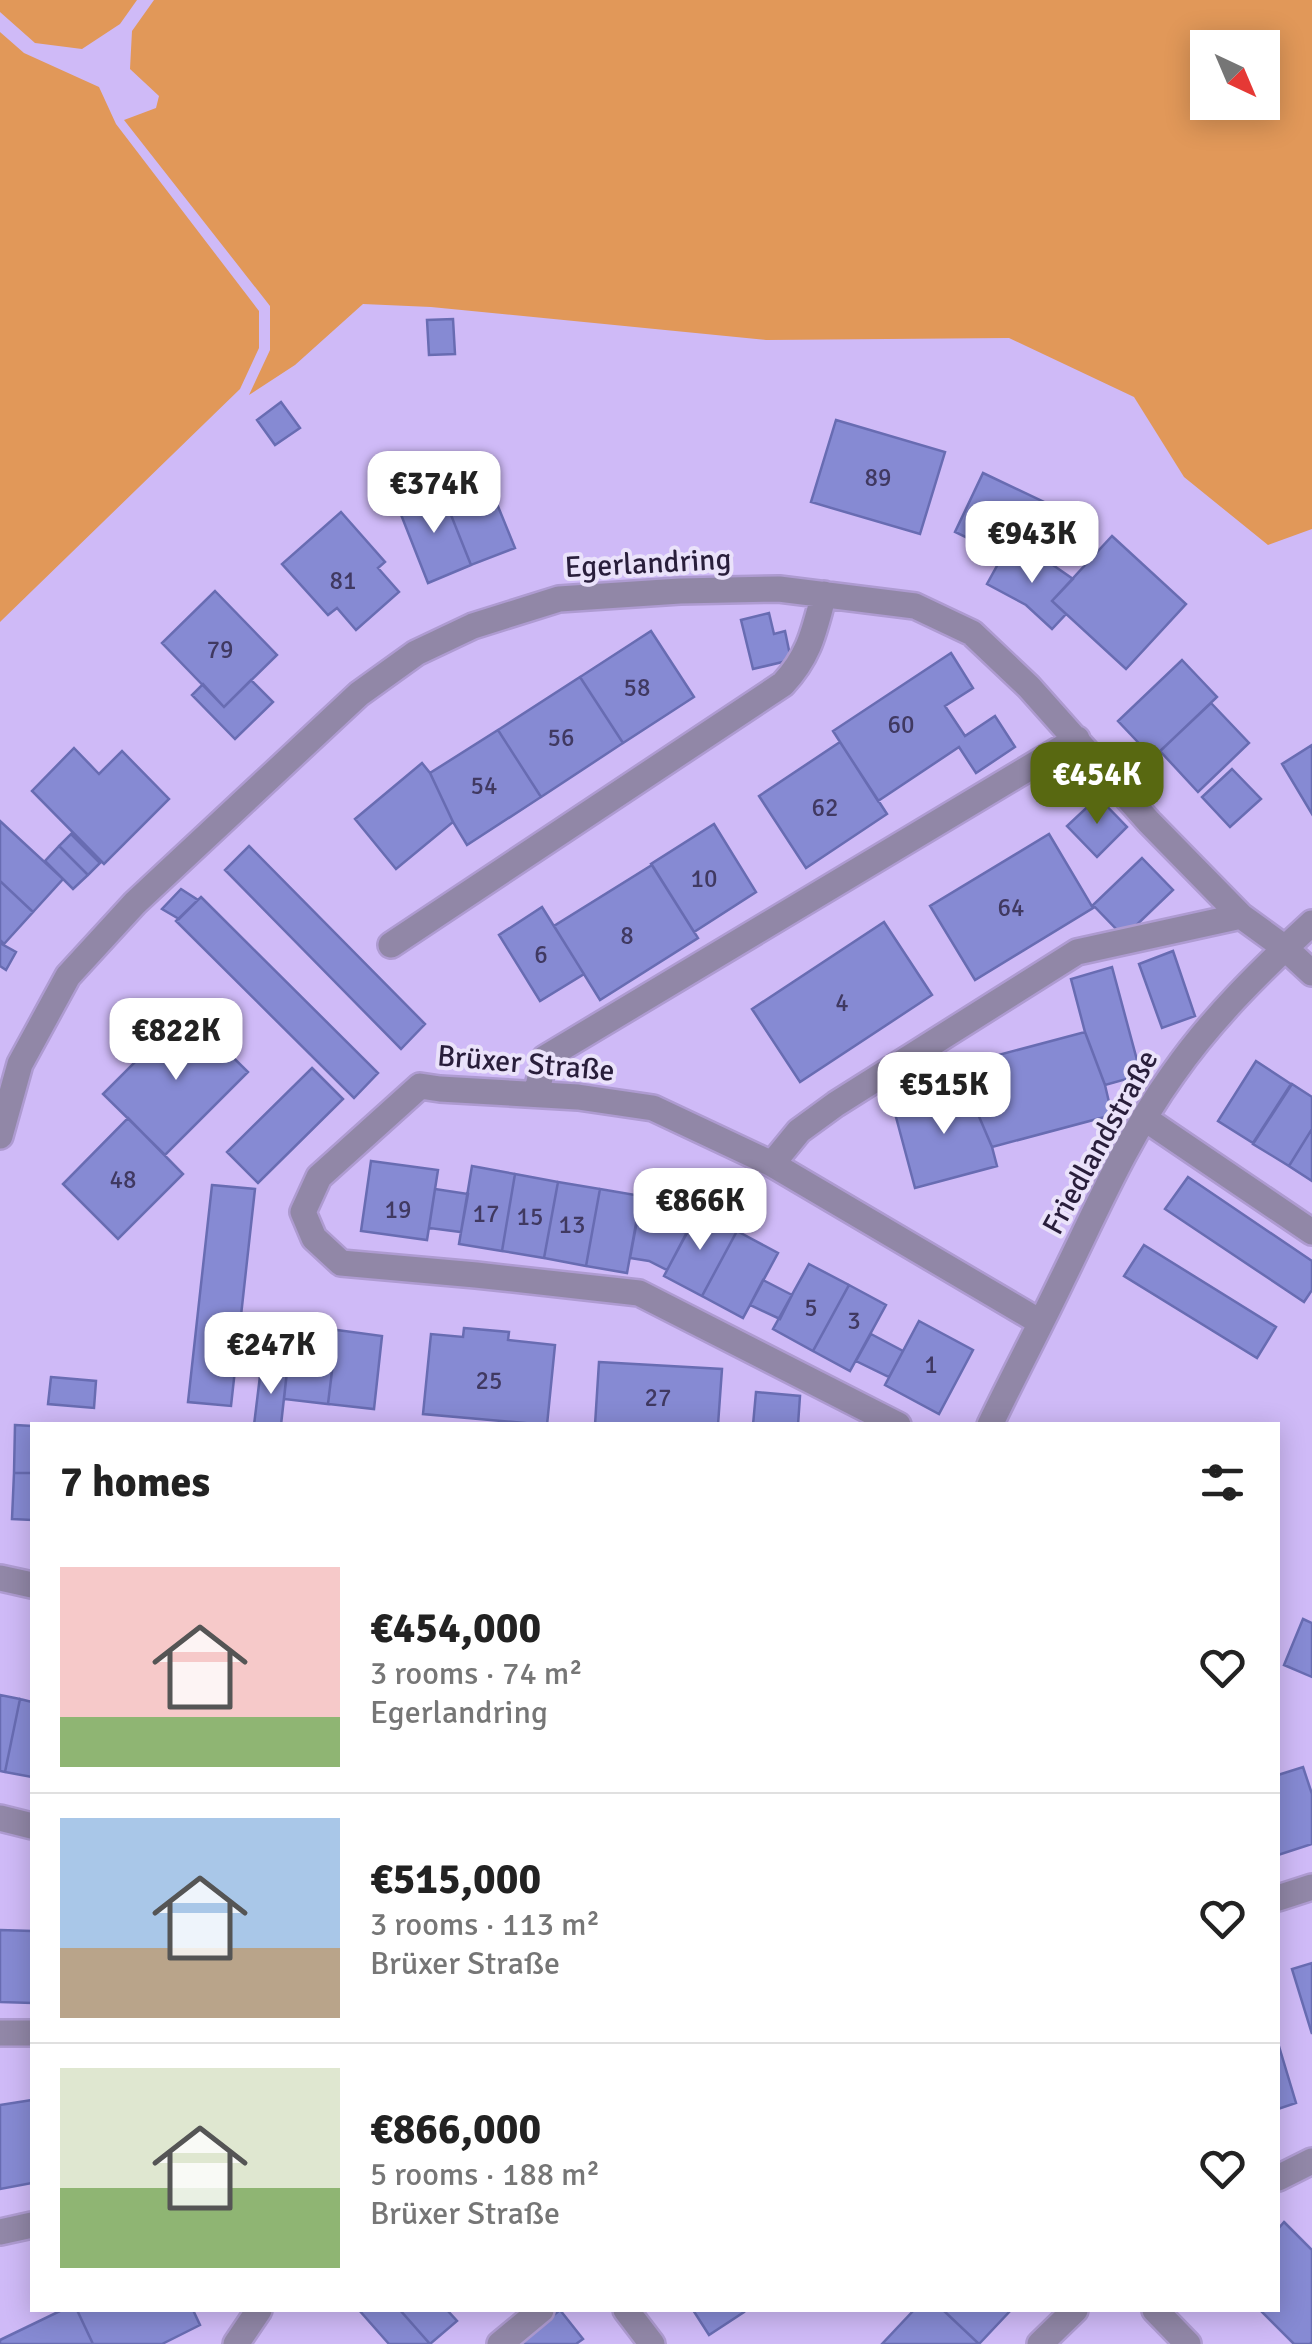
<!DOCTYPE html>
<html lang="en">
<head>
<meta charset="utf-8">
<style>
	body { margin:0; font-family:Signika,sans-serif; background:#f6f6f6; color:#222; height:100vh; display:flex; flex-direction:column; font-size:38px; white-space:nowrap }
	* { box-sizing:border-box; margin:0 }
	p { font-size:32px; color:#767676 }
	.icon { flex:none; width:55px; height:55px; fill:none; stroke:currentColor; stroke-width:2; stroke-linecap:round; stroke-linejoin:round }
	.map { position:relative; flex:1; overflow:hidden }
	.panel { position:absolute; left:30px; top:1422px; width:1250px; height:890px; display:flex; flex-direction:column; background:#fff; border-radius:0px; box-shadow:0 5px 25px #0003 }
	.panel>* { flex:none }
	.needle { width:65px; rotate:136deg }
	.controls { position:absolute; left:1190px; top:30px; display:grid; gap:20px }
	.controls a { display:grid; place-items:center; width:90px; height:90px; border-radius:0px; background:#fff; box-shadow:0 5px 25px #0003; font-size:50px }
	.price { position:absolute; translate:-50% -85px; padding:0 22px; border-radius:20px; background:#fff; color:#222; font-size:32px; line-height:65px; filter:drop-shadow(0 2px 5px #0008) }
	.price::after { content:''; position:absolute; left:50%; top:60px; width:30px; height:22px; margin-left:-15px; background:inherit; clip-path:polygon(0 0,100% 0,50% 100%) }
	.price.on { background:#586811; color:#fff }
	ul { padding:0; list-style:none }
	li { display:flex; align-items:center; gap:30px; height:250px; padding:0 30px }
	li+li { border-top:2px solid #e0e0e0 }
	li span { display:grid; place-items:center; flex:none; width:280px; height:200px; border-radius:0px; color:#555 }
	li>.icon { margin-inline-start:auto }
	span .icon { width:120px; height:120px; fill:#fffc; stroke-width:1 }
	li b { font-size:42px }
	h2 { display:flex; justify-content:space-between; align-items:center; height:120px; padding:0 30px; font-size:42px }
	.map>svg:first-child { display:block }
</style>
</head>
<body>
<div class="map">
<svg width="1312" height="2344" viewBox="0 0 1312 2344">
	<rect width="100%" height="100%" fill="#cfbaf7"/>
	<path fill="#e19859" fill-rule="evenodd" d="M0,0H137L120,24L82,49L35,43L0,12Z
		M154,0H1312V529L1268,545L1184,477L1134,397L1009,338L766,340L431,307L363,304L295,365L249,395L270,350V306L124,120L156,108L159,96L130,69L132,31ZM1208,48H1262V102H1208Z
		M0,32L24,53L99,87L116,124L259,311V348L240,389L0,622Z"/>
	<path fill="#868ad3" stroke="#686cb2" stroke-width="2.5" d="M453,319L455,354L429,355L427,320Z
		M281,402L300,428L275,445L257,420Z
		M836,420L945,452L920,534L811,502Z
		M484,472L515,548L471,565L441,490Z
		M983,473L1059,509L1030,568L955,532Z
		M441,490L471,565L428,583L398,507Z
		M341,512L385,562L378,568L399,592L356,630L337,608L328,615L282,564Z
		M1112,536L1186,604L1126,669L1052,601Z
		M1037,554L1073,579L1052,601L1066,614L1052,629L1026,605L987,584L1003,555L1030,568Z
		M215,591L277,655L224,707L162,643Z
		M769,613L774,634L785,631L791,660L753,669L741,620Z
		M651,631L694,697L623,743L580,677Z
		M951,653L973,688L945,706L965,736L995,716L1015,747L976,773L959,747L878,801L833,731Z
		M1182,660L1217,697L1153,758L1118,721Z
		M580,677L623,743L541,797L498,730Z
		M251,680L273,702L235,739L192,695L203,684L224,707Z
		M1211,703L1249,743L1198,792L1160,751Z
		M498,730L541,797L467,845L453,822L430,773Z
		M840,742L887,814L806,868L759,796Z
		M1312,745V814L1282,764Z
		M74,748L99,774L122,751L169,799L104,864L32,791Z
		M422,763L430,773L453,822L396,869L355,819Z
		M1232,769L1261,799L1230,827L1202,797Z
		M1098,797L1127,827L1097,857L1067,826Z
		M0,821L63,879L33,912L0,881Z
		M714,824L756,892L694,932L651,864Z
		M71,834L100,863L88,875L59,846Z
		M1049,834L1093,908L975,980L930,906Z
		M59,846L88,875L73,889L45,861Z
		M249,846L425,1024L401,1049L225,870Z
		M1142,858L1173,890L1124,937L1093,905Z
		M652,865L698,938L600,1000L554,926Z
		M0,881L33,912L4,944L0,940Z
		M181,889L198,900L179,919L162,909Z
		M201,897L378,1073L354,1098L176,921Z
		M542,907L584,974L540,1001L499,935Z
		M884,922L932,995L800,1082L752,1009Z
		M0,943L16,952L6,970L0,966Z
		M1173,951L1195,1016L1162,1028L1139,964Z
		M1112,967L1141,1075L1105,1085L1085,1032L1071,979Z
		M186,1011L248,1072L165,1155L103,1094Z
		M1085,1032L1105,1085L1112,1115L992,1147L966,1086L961,1065Z
		M1256,1061L1291,1084L1253,1143L1218,1121Z
		M312,1068L343,1099L258,1183L227,1152Z
		M1292,1084L1312,1097V1129L1289,1166L1253,1144Z
		M966,1086L992,1147L997,1166L915,1188L893,1106Z
		M128,1118L183,1174L118,1239L63,1184Z
		M1312,1129V1181L1289,1166Z
		M371,1161L438,1170L427,1240L361,1231Z
		M472,1166L515,1174L502,1251L459,1244Z
		M515,1174L558,1182L544,1258L502,1251Z
		M1188,1177L1312,1261V1290L1304,1302L1165,1209Z
		M558,1182L600,1189L586,1266L544,1258Z
		M212,1185L255,1189L231,1406L188,1402Z
		M435,1189L468,1194L461,1232L429,1228Z
		M600,1189L641,1196L627,1273L586,1266Z
		M698,1211L737,1231L702,1296L664,1276Z
		M637,1221L659,1224L687,1233L667,1270L649,1261L630,1258Z
		M737,1231L778,1253L743,1318L702,1296Z
		M1144,1245L1276,1327L1257,1358L1124,1276Z
		M809,1264L849,1285L813,1351L773,1329Z
		M763,1280L792,1295L780,1319L750,1305Z
		M849,1285L886,1305L850,1371L813,1351Z
		M919,1321L973,1350L939,1414L885,1385Z
		M292,1325L337,1330L328,1404L284,1399Z
		M464,1328L509,1332L508,1340L555,1345L547,1425L423,1414L431,1334L463,1337Z
		M337,1330L382,1336L374,1409L328,1404Z
		M871,1334L903,1351L889,1377L856,1361Z
		M599,1362L722,1369L718,1425H595Z
		M261,1368L287,1371L281,1425H254Z
		M51,1377L96,1381L94,1408L48,1404Z
		M756,1392L800,1396L798,1425H753Z
		M15,1425L32,1426V1473H14Z
		M14,1473H32V1520L12,1519Z
		M1303,1619L1312,1623V1677L1284,1665Z
		M0,1695L20,1699L5,1772L0,1771Z
		M20,1699L32,1702V1777L5,1772Z
		M1303,1767L1312,1794V1844L1278,1855V1775Z
		M0,1930L32,1931V2003L0,2002Z
		M1312,1963V2034L1292,1969Z
		M1278,2043L1296,2103L1278,2109Z
		M32,2100V2183L0,2189V2105Z
		M1284,2222L1312,2250V2342L1310,2344H1294L1260,2310H1278V2229Z
		M62,2310H77L93,2344H0V2340Z
		M77,2310H193L200,2325L162,2344H93Z
		M359,2310H400L430,2344H389Z
		M400,2310H447L457,2321L430,2344Z
		M560,2310L583,2339L576,2344H518Z
		M693,2310H743L744,2312L709,2335Z
		M914,2310H943L979,2344H882Z
		M943,2310H1011L979,2344Z"/>
	<g fill="none" stroke-linecap="round" stroke-linejoin="round">
		<defs>
			<path id="minor" d="M391,945L783,684C810,655 814,631 824,594
				M536,1094L545,1058L1077,739
				M1144,1118L1312,1232
				M0,1136L20,1064L68,976L135,903L359,694L416,653L473,626L559,599L680,591L779,589L915,606L972,633L1029,687L1149,822L1241,916L1285,948L1312,973
				M772,1164L799,1131L836,1104L1077,952L1241,916
				M898,1425L639,1293L476,1275L341,1263L314,1238L303,1212L319,1177L420,1086L440,1089L578,1097L653,1108L772,1164L1040,1322
				M990,1425C1013,1377 1038,1330 1061,1282C1096,1211 1127,1138 1173,1074C1212,1018 1262,969 1312,923
				M0,1578L32,1585
				M0,1818L32,1826
				M1278,1898L1312,1887
				M0,2033H32
				M1278,2178L1312,2161
				M0,2232L32,2225
				M626,2310L652,2344
				M1155,2310L1188,2344
				M236,2344L259,2310
				M500,2344L541,2310
				M1040,2344L1075,2310"/>
		</defs>
		<use href="#minor" stroke="#ae9bd1" stroke-width="30"/>
		<use href="#minor" stroke="#9187a7" stroke-width="25"/>
	</g>
	<g text-anchor="middle" stroke-width="8" stroke-linejoin="round" paint-order="stroke">
		<g font-size="25" fill="#403961">
			<text x="878" y="486">89</text>
			<text x="343" y="589">81</text>
			<text x="220" y="658">79</text>
			<text x="637" y="696">58</text>
			<text x="901" y="733">60</text>
			<text x="561" y="746">56</text>
			<text x="484" y="794">54</text>
			<text x="825" y="816">62</text>
			<text x="704" y="887">10</text>
			<text x="1011" y="916">64</text>
			<text x="627" y="944">8</text>
			<text x="541" y="963">6</text>
			<text x="842" y="1011">4</text>
			<text x="123" y="1188">48</text>
			<text x="398" y="1218">19</text>
			<text x="486" y="1222">17</text>
			<text x="530" y="1225">15</text>
			<text x="572" y="1233">13</text>
			<text x="811" y="1316">5</text>
			<text x="854" y="1329">3</text>
			<text x="931" y="1373">1</text>
			<text x="489" y="1389">25</text>
			<text x="658" y="1406">27</text>
		</g>
		<g font-size="30" fill="#291e3b" stroke="#eae2fa">
			<text transform="translate(648 563) rotate(-3)" y="10">Egerlandring</text>
			<text transform="translate(526 1063) rotate(5)" y="10">Brüxer Straße</text>
			<text transform="translate(1100 1142) rotate(-61)" y="10">Friedlandstraße</text>
		</g>
	</g>
</svg>
<div class="controls">
<a><svg class="needle" viewBox="-14 -14 28 28"><path d="M0-13l5 13h-10z" fill="#e53935"/><path d="M0 13l5-13h-10z" fill="#767676"/></svg></a>
</div>
<b class="price" style="left:434px;top:536px">€374K</b>
<b class="price" style="left:1032px;top:586px">€943K</b>
<b class="price on" style="left:1097px;top:827px">€454K</b>
<b class="price" style="left:176px;top:1083px">€822K</b>
<b class="price" style="left:944px;top:1137px">€515K</b>
<b class="price" style="left:700px;top:1253px">€866K</b>
<b class="price" style="left:271px;top:1397px">€247K</b>
<section class="panel">
<h2>7 homes<svg class="icon" aria-label="filters" viewBox="0 0 24 24"><path d="M4 7h16M4 17h16"/><circle cx="9" cy="7" r="2"/><circle cx="15" cy="17" r="2"/></svg></h2>
<ul>
<li><span style="background:linear-gradient(#f6c9c9 75%,#8fb573 0)"><svg class="icon" aria-label="home" viewBox="0 0 24 24"><path d="M3 11l9-7 9 7M6 9v11h12V9"/></svg></span><div><b>€454,000</b><p>3 rooms · 74 m²</p><p>Egerlandring</p></div><svg class="icon" aria-label="heart" viewBox="0 0 24 24"><path d="M12 20l-8-8c-3-5 5-10 8-4 3-6 11-1 8 4z"/></svg></li>
<li><span style="background:linear-gradient(#a9c7e8 65%,#b9a48a 0)"><svg class="icon" aria-label="home" viewBox="0 0 24 24"><path d="M3 11l9-7 9 7M6 9v11h12V9"/></svg></span><div><b>€515,000</b><p>3 rooms · 113 m²</p><p>Brüxer Straße</p></div><svg class="icon" aria-label="heart" viewBox="0 0 24 24"><path d="M12 20l-8-8c-3-5 5-10 8-4 3-6 11-1 8 4z"/></svg></li>
<li><span style="background:linear-gradient(#dfe7d0 60%,#8fb573 0)"><svg class="icon" aria-label="home" viewBox="0 0 24 24"><path d="M3 11l9-7 9 7M6 9v11h12V9"/></svg></span><div><b>€866,000</b><p>5 rooms · 188 m²</p><p>Brüxer Straße</p></div><svg class="icon" aria-label="heart" viewBox="0 0 24 24"><path d="M12 20l-8-8c-3-5 5-10 8-4 3-6 11-1 8 4z"/></svg></li>
</ul>
</section>
</div>
</body>
</html>
